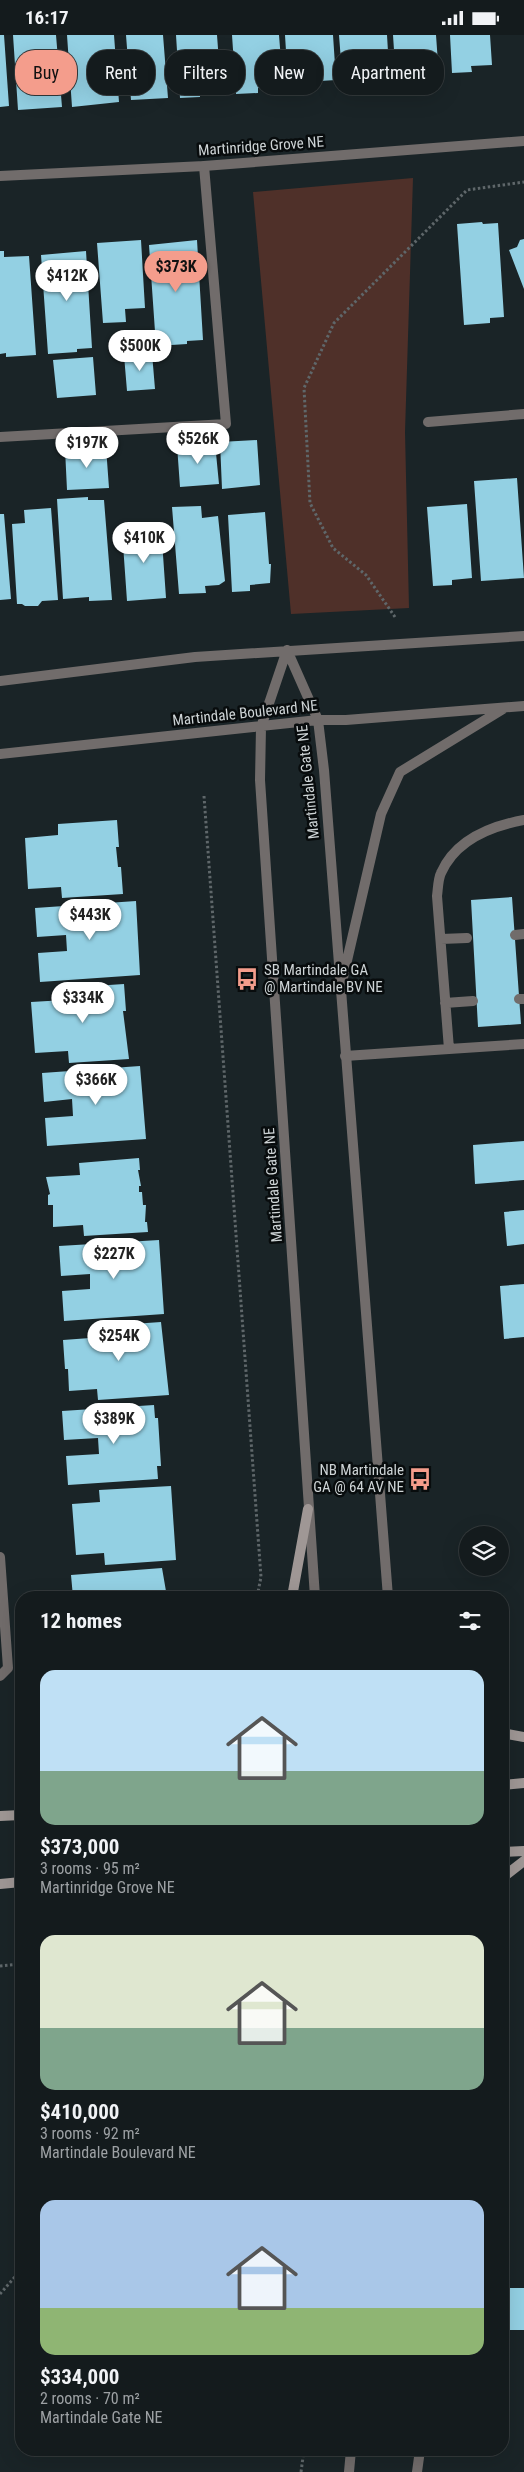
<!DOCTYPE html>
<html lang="en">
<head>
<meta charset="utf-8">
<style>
	body { margin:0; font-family:"Roboto Condensed",sans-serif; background:#21282a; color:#f1f3f6; height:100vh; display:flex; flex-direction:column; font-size:19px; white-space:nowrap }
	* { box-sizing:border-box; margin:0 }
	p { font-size:16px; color:#9da1a4 }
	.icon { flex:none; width:28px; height:28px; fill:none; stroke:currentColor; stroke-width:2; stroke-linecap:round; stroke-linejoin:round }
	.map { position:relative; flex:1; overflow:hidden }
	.drawer { position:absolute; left:15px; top:1556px; width:494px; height:865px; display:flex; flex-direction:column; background:#141b1d; border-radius:20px; box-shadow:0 5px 20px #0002,0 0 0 1px #33393b }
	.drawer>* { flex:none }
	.guide { position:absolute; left:15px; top:15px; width:495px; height:45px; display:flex; gap:10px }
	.fabs { position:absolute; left:459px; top:1491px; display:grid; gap:10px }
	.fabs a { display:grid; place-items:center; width:50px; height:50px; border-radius:50%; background:#141b1d; box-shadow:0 5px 20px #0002,0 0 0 1px #33393b; font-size:25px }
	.price { position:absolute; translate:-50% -42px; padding:0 11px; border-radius:18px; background:#fff; color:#222; font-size:16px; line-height:32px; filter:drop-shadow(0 1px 2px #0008) }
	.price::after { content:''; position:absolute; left:50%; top:30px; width:15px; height:11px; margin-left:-8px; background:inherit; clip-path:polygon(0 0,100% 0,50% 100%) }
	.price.active { background:#f49d8c; color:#111 }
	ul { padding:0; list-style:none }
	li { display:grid; align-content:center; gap:10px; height:265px; padding:0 25px }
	li span { display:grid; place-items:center; height:155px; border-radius:15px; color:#555 }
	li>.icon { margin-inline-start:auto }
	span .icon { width:90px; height:90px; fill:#fffc; stroke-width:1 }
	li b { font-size:21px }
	h2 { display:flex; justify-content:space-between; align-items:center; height:60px; padding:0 25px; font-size:21px }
	.chip { padding:0 18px; border-radius:20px; background:#141b1d; box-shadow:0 5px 20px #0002,0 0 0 1px #33393b; font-size:18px; line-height:45px }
	.chip.active { background:#f49d8c; color:#111 }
	.status { display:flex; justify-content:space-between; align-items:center; height:35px; padding:0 25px; background:#141b1d; direction:ltr }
	.status svg { height:14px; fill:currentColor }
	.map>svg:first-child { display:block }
</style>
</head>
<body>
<div class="status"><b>16:17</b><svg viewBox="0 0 49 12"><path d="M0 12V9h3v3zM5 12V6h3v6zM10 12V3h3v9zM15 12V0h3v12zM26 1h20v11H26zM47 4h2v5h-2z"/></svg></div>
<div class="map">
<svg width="524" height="2437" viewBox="0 0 524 2437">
	<rect width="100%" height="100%" fill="#1a2427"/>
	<path fill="#4f3029" d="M413,143L405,397L409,573L291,579L253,157Z"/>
	<path fill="#93d0e3" d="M0,0H4L9,71L0,72Z
		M13,0H56L62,72L18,75Z
		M67,0H114L119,67L72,72Z
		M126,0H163L168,63L131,65Z
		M176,0H217L221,54L200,56V62L180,63Z
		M232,0H279L283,51L258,53V58L236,59Z
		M285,0H333L336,45L288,48Z
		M339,0H387L390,50L343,52Z
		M393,0H436L439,42L396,45Z
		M450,0H490L492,30L471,31L472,37L452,38Z
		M482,187L483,189L498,188L504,282L490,283V288L464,290L457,189Z
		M524,204V254L509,215L517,212L520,205Z
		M141,205L145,273L125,274L126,287L103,288L97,208Z
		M197,205L203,305L187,306V309L156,311L149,210Z
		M0,216H4V222L29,221L36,320L6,322V318L0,319Z
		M86,216L92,313L77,314V317L48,319L41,220Z
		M152,318L155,354L127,356L124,320Z
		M93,322L96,360L57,363L53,325Z
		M257,405L260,450L222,454L220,407Z
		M215,408L219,449L180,452L177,410Z
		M106,412L109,453L67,455L65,414Z
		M517,443L524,543L481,546L474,446Z
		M88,462V465H104L112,565L89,566V562L63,564L57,464Z
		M467,469L472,543L452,545V550L433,551L427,472Z
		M201,471L202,483L218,481L225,546L219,550L205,551L206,558L179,559L172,472Z
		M51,473L58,565L42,566L38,571H25L22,569H17L12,489L25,488L24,475Z
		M265,477L269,529H271L270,548L250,550V556L232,557L228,480Z
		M0,479H4L11,564L0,565Z
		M161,491L166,563L127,566L122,495Z
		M117,785L119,812H116L118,832H121L123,859L62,863L61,852L28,854L25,803L58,800V789Z
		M512,862L521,989L478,992L471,865Z
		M136,866L140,940L40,947L38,918L67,916L66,900L37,902L35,873Z
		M124,949L126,976H123L129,1024L69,1028L68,1016L35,1018L31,967L65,965L64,953Z
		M140,1031L146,1104L47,1111L45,1083L73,1081L72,1064L44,1067L42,1038Z
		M524,1106V1145L475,1149L473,1110Z
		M139,1123L140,1135H138L141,1151H139V1157H142L143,1170H146L145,1187H147L148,1197L84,1201L83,1190L53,1192V1170H48V1160L50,1159L46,1142L80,1140L79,1128Z
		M524,1175V1209L507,1211L504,1177Z
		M159,1205L164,1279L64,1286L62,1256L90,1254V1239L61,1241L59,1211Z
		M524,1249V1302L504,1304L500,1251Z
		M161,1287L169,1360L98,1365L97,1354L69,1356L68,1334H65L63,1305L90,1303V1292Z
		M154,1370L155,1383H158L161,1431H157L158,1444L68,1450L66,1421L99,1419L98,1403L64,1405L62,1376Z
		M171,1451L176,1525L105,1530L104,1518L76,1520L72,1469L100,1467L99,1455Z
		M162,1533L167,1562H73L71,1540Z
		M502,2253H524V2295H502Z"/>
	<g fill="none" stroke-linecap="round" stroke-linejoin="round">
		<path stroke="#5f676a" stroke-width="3" stroke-dasharray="2.5 2.5" stroke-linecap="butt" d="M395,582L366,540L333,513L310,468L304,353L334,288L467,155L524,147
			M204,761L261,1542L257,1562
			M0,1931L21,1929
			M0,2259L21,2235
			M301,2437L304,2415"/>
		<path stroke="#716c6b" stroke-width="10" d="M428,387L524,379
			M0,402L226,389L204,131
			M515,900L524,899
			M441,904L467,903
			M519,964H524
			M445,968L473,966
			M449,1014L524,1009
			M345,1021L449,1014L437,861C438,854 438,844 441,838C456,804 491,791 524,785"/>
		<path stroke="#716c6b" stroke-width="10" d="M0,141L204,131L524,106
			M0,1522L8,1633L0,1641"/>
		<path stroke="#716c6b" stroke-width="10" d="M287,615L318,685L324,735L388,1562
			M287,615L261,692L260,745L315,1562
			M0,646L195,622L524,601
			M0,719L318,685H346L524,671
			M342,947L381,779L400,737L503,674
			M349,2437L351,2415
			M417,2437L420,2415"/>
		<path stroke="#9f9795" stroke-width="10" d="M292,1562L308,1474
			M502,1698L524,1702
			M502,1750L524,1748
			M0,1781L21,1780
			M502,1817L524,1816
			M502,1843L524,1826
			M0,1849L21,1847"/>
	</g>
	<defs>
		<symbol id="bus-bare" viewBox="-9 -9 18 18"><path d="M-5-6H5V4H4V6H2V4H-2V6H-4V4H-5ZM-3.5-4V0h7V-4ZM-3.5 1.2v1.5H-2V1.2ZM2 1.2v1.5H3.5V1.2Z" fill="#f49d8c" stroke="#080c0d" stroke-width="2.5" paint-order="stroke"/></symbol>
	</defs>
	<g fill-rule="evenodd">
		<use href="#bus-bare" x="231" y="928" width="32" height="32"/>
		<use href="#bus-bare" x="404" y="1428" width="32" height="32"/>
	</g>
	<g text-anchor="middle" stroke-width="5" stroke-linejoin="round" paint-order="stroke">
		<g font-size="15" fill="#ced4d6" stroke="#080c0d">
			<text transform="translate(261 111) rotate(-4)" y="5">Martinridge Grove NE</text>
			<text transform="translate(245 678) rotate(-6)" y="5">Martindale Boulevard NE</text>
			<text transform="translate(308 747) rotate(-96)" y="5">Martindale Gate NE</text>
			<text transform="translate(273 1150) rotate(-94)" y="5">Martindale Gate NE</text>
		</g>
		<g font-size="15" fill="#ced4d6" stroke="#080c0d" text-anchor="start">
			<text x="264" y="940">SB Martindale GA<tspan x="264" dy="17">@ Martindale BV NE</tspan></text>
			<text x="404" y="1440" text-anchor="end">NB Martindale<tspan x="404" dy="17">GA @ 64 AV NE</tspan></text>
		</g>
	</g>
</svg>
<div class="fabs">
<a><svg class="icon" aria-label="layers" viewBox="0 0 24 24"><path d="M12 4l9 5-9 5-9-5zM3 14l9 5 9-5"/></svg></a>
</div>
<b class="price active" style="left:176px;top:258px">$373K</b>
<b class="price" style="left:67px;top:267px">$412K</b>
<b class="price" style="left:140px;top:337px">$500K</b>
<b class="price" style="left:198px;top:430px">$526K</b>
<b class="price" style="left:87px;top:434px">$197K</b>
<b class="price" style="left:144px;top:529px">$410K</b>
<b class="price" style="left:90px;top:906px">$443K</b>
<b class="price" style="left:83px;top:989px">$334K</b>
<b class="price" style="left:96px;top:1071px">$366K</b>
<b class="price" style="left:114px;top:1245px">$227K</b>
<b class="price" style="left:119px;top:1327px">$254K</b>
<b class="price" style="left:114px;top:1410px">$389K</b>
<div class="guide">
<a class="chip active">Buy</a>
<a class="chip">Rent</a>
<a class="chip">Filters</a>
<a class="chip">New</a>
<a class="chip">Apartment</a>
</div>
<section class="drawer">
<h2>12 homes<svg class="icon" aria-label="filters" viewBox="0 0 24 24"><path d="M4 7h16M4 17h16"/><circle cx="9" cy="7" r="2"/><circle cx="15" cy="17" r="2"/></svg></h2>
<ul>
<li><span style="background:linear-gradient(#bfe0f5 65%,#7fa58c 0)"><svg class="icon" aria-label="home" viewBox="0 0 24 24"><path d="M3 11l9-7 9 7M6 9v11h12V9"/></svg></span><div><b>$373,000</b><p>3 rooms · 95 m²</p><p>Martinridge Grove NE</p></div></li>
<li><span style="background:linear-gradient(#dfe7d0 60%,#7fa58c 0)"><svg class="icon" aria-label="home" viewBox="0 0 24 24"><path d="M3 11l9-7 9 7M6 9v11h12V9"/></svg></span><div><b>$410,000</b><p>3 rooms · 92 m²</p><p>Martindale Boulevard NE</p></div></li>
<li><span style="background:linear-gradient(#a9c7e8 70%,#8fb573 0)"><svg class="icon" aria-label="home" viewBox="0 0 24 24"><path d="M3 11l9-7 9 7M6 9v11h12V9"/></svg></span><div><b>$334,000</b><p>2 rooms · 70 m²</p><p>Martindale Gate NE</p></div></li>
</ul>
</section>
</div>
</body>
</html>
